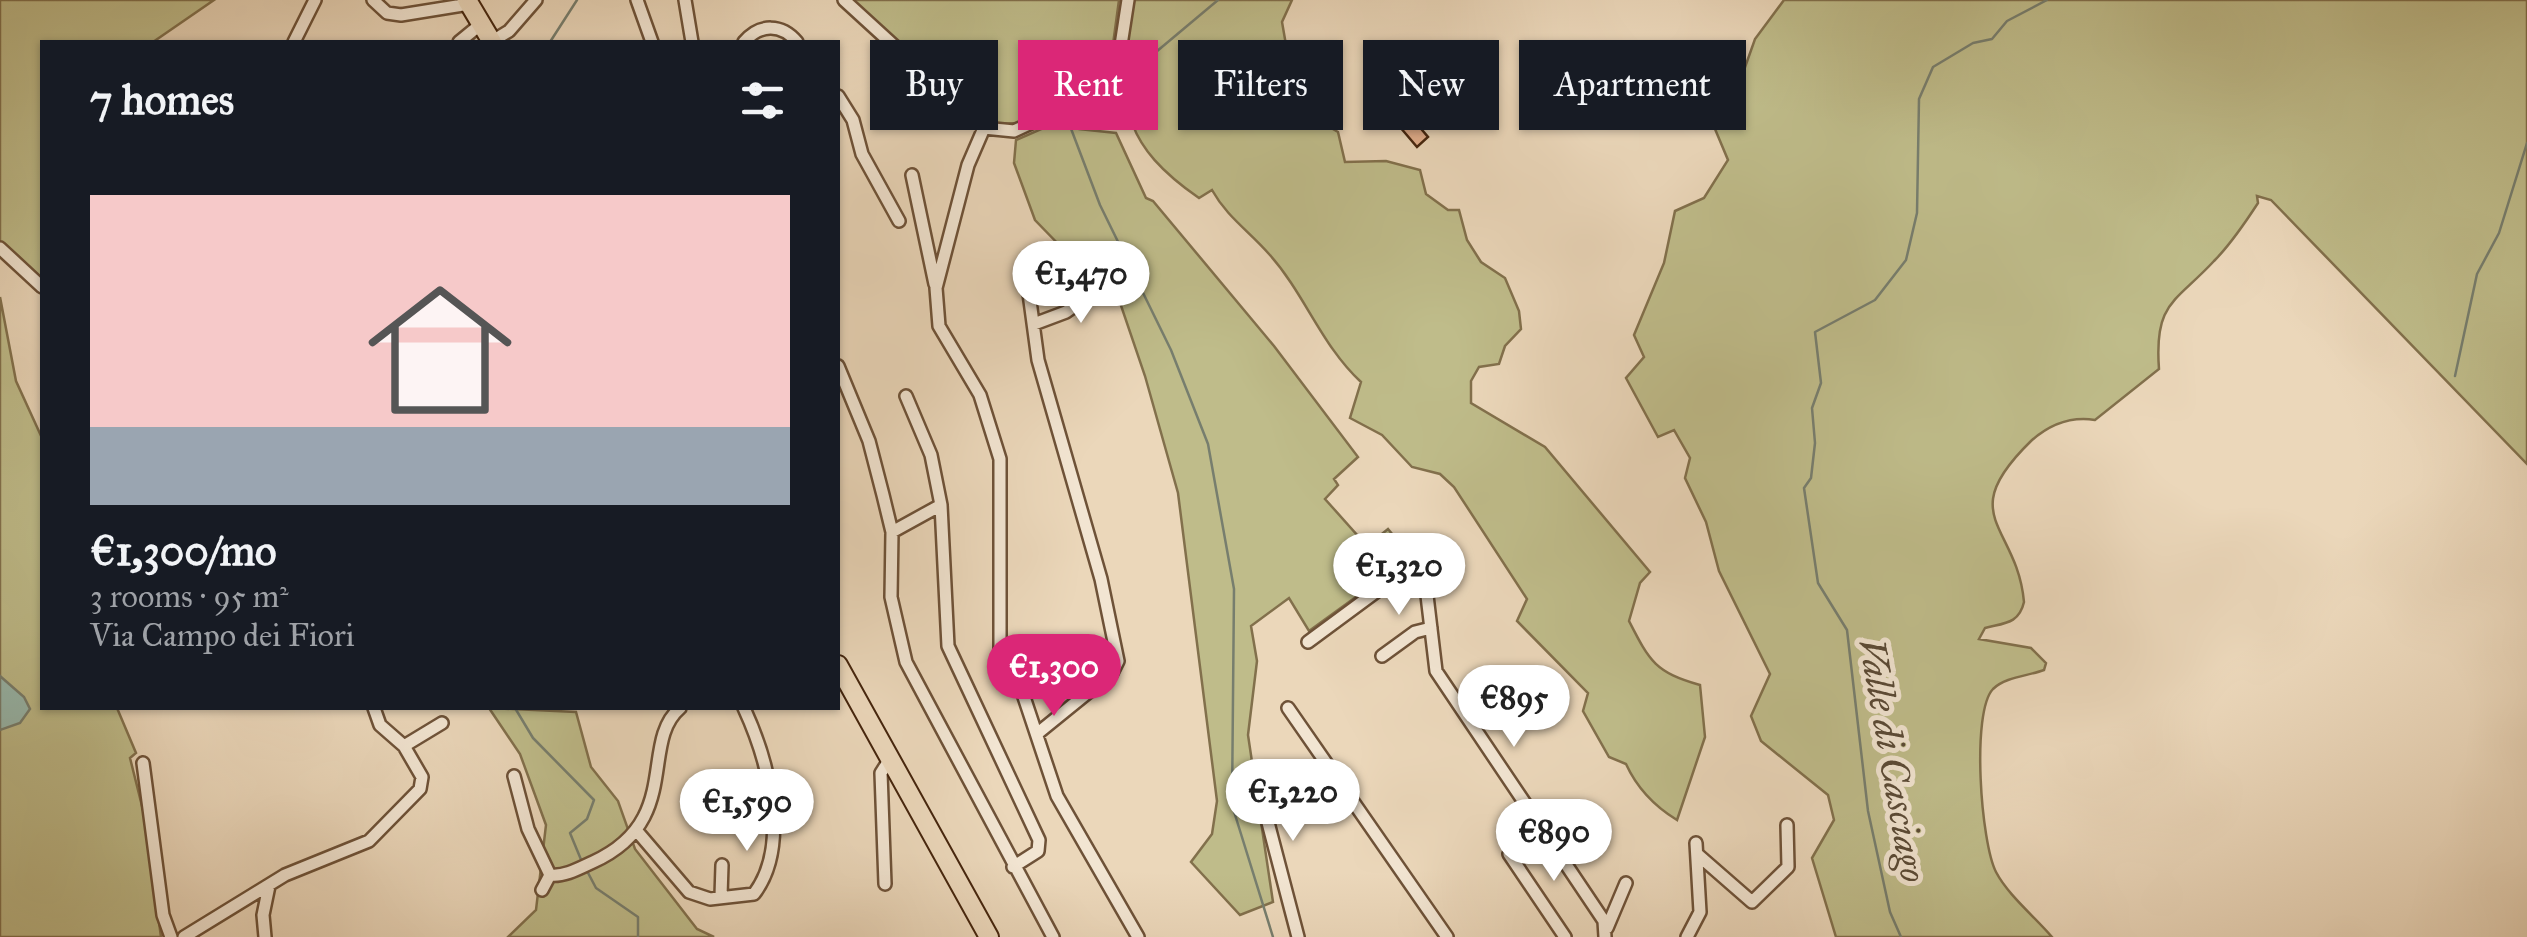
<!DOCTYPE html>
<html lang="en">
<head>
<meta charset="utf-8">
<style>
	body { margin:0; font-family:"IM FELL Great Primer",serif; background:#20242c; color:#f1f3f6; height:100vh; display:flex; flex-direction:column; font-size:38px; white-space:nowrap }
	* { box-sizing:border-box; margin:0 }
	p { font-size:32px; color:#9ea1a6 }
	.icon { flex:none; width:55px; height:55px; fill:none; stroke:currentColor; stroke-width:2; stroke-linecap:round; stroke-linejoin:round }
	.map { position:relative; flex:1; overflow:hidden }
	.sheet { position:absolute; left:40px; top:40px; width:800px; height:670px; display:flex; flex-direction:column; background:#171b24; border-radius:0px; box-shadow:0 2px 8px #0004 }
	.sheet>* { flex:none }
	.hud { position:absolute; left:870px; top:40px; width:950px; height:90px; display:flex; gap:20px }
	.price { position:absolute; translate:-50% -85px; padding:0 22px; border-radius:35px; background:#fff; color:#222; font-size:32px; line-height:65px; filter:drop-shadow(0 2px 5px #0008) }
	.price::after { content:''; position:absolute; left:50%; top:60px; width:30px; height:22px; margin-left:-15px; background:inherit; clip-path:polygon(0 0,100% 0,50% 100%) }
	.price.on { background:#db2777; color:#fff }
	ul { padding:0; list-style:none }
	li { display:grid; align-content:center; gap:20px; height:530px; padding:0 50px }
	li+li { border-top:2px solid #363941 }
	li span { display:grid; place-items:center; height:310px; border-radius:0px; color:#555 }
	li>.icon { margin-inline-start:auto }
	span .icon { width:180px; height:180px; fill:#fffc; stroke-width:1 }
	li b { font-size:42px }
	h2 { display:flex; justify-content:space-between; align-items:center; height:120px; padding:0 50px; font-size:42px }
	.pill { padding:0 35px; border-radius:0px; background:#171b24; box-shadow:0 2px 8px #0004; font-size:35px; line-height:90px }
	.pill.on { background:#db2777; color:#fff }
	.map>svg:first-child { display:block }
</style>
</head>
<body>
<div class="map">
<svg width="2527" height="937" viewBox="0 0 2527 937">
	<rect width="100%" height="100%" fill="#ebd7ba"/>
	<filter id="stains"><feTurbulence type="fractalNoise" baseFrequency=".002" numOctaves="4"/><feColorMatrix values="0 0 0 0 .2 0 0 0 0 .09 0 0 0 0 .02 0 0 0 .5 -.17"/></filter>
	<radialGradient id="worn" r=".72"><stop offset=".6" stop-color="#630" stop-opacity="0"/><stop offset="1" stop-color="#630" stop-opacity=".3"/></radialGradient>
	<path fill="#bfbc8a" stroke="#82704c" stroke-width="2.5" d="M0,0H214L153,42H42V280L0,242Z
		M851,0H1119L1109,74L1099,87L1019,123L999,124L982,117Z
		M1125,0H1292L1282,22L1297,108L1338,132L1345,162L1386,161L1420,170L1426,194L1448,210H1459L1467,240L1481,262L1505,278L1519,311L1521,329L1505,346L1499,364L1479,367L1471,381V403L1545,447L1650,572L1640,583L1629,621C1650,662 1655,672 1700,685L1705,737L1677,820C1654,806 1637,788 1626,764L1609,757L1583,711L1588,693L1517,621L1527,599L1454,487L1440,474L1412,467L1382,435L1350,418L1361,382C1321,345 1305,294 1269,254C1249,231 1227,217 1212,190L1199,198C1110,136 1125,96 1125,0Z
		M1784,0H2527V464L2271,200L2257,196L2258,203C2245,223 2231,244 2214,261C2175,303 2154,302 2159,369L2095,420C2070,416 2050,424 2031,441C1953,517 2017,524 2024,602C2019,624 2004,623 1985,628L1979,639L2031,648L2046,663L2044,670C2028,676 2005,677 1993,689C1971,712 1981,843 1996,872C2008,895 2035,917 2052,937H1836L1812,858L1834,820L1828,795L1761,741L1751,716L1770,674L1719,571L1706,522L1685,478L1690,458L1674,430L1658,437L1626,378L1644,357L1634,335L1664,263L1675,211L1704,198L1728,160L1707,110L1738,87L1755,39Z
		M1064,119L1079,129L1116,133L1146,198L1153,201L1274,346L1358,457L1334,479L1338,485L1325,499L1367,546L1388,529L1411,557L1309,631L1289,598L1251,626L1257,661L1248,735L1273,902L1240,915L1191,862L1212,834L1217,801L1178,493L1145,376L1112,279L1091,260L1066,252L1035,220L1014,163L1016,140Z
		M0,297L16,381L42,438V708H117L136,753L130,758L145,818L161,937H0Z
		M489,708L576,712L591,767L618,801L635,849L697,929L714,937H508L536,910L546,825L520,754Z"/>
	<path fill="#98baaf" stroke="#777e6e" stroke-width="2.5" d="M0,676L24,697L30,709L20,723L0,730Z"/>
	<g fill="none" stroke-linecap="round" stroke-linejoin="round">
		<path stroke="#777e6e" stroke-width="2.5" d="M550,42L577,0
			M1119,83L1218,0
			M1106,94L1070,126L1100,205L1171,350L1208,444L1234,589L1232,805L1273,937
			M2455,376L2477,274L2499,233L2527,143
			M515,708L533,738L594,800L587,819L570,833L582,862
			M586,869L596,888L638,917V937
			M1901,937L1890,912L1868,811L1847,630L1818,583L1804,488L1811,478L1815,443L1812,408L1821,383L1815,332L1875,300L1906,260L1917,213L1919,99L1933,67L1973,43L1992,39L2007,21L2047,0"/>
	</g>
	<path fill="#e2ae8c" stroke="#45250d" stroke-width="2.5" d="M1424,82L1453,115L1439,128L1428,115L1417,124L1428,137L1417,147L1388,113Z"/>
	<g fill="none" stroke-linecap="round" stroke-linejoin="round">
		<defs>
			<path id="minor" d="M373,0L387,13L401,15L469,4
				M637,0L652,42
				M685,0L692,42
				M844,0L984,128
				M1128,0L1115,84L1014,131L984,128L968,165L936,288L939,326L980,395L1000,459V656L1023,694L1057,796L1138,937
				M294,42L315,0
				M459,42L481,24
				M491,42L509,31L536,0
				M744,42C760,23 782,24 797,42
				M838,96L853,120L862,154L899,221
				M912,175L935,284
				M0,248L42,287
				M1025,264L1038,360L1101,579L1118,661L1112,673L1038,733
				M1034,324L1066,312L1104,285
				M838,366L869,441L883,495L892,532L891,597L906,662L1053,937
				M906,396L931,455L941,505L948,646L1039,840L1038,851L1013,867
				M892,532L941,505
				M1308,642L1419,560L1423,562L1436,671L1604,921L1605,937
				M1382,656L1415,632L1431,628
				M1288,708L1447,937
				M404,746L442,723
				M143,763L163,915L171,937
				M514,776L528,829L550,875C564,877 580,868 593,862C683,821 639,743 680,708
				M636,830L689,892L710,899L754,894C792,844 767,758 744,708
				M1509,854L1565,937
				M1697,854L1752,902L1788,867L1787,825
				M885,884L881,773L890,759
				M542,890L550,875
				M721,896L722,865
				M1607,928L1626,883
				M184,937L285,875L369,841L420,789L422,777L404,746L380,725L374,708
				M265,937L263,915L269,886
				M1298,937L1265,811L1271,802L1329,766
				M1687,937L1700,912L1696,843"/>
			<path id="primary" d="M467,0L492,42
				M838,665L989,937"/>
		</defs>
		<use href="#minor" stroke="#6e5238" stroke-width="16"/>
		<use href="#primary" stroke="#45250d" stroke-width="22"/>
		<use href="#minor" stroke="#f2e5d2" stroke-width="11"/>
		<use href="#primary" stroke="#ebd7ba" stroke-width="18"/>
	</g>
	<g text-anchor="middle" stroke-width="10" stroke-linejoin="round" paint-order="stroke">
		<g font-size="38" font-style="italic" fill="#5a4a36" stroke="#f2e5d2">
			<text transform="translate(1893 760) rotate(80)" y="13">Valle di Casciago</text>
		</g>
	</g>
	<rect width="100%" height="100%" filter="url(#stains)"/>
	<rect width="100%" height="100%" fill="url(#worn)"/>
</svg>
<b class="price" style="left:1081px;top:326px">€1,470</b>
<b class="price" style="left:1399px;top:618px">€1,320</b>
<b class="price on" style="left:1054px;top:719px">€1,300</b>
<b class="price" style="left:1514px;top:750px">€895</b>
<b class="price" style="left:1293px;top:844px">€1,220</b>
<b class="price" style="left:747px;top:854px">€1,590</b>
<b class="price" style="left:1554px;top:884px">€890</b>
<div class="hud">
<a class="pill">Buy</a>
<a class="pill on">Rent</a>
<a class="pill">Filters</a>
<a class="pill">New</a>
<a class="pill">Apartment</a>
</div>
<section class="sheet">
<h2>7 homes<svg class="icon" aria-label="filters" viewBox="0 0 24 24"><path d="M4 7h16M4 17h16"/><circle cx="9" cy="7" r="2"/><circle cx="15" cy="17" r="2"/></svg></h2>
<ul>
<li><span style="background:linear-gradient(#f6c9c9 75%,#9aa5b1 0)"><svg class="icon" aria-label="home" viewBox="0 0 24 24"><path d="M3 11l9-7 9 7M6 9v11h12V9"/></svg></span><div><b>€1,300/mo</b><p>3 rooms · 95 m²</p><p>Via Campo dei Fiori</p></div></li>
</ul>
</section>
</div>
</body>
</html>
